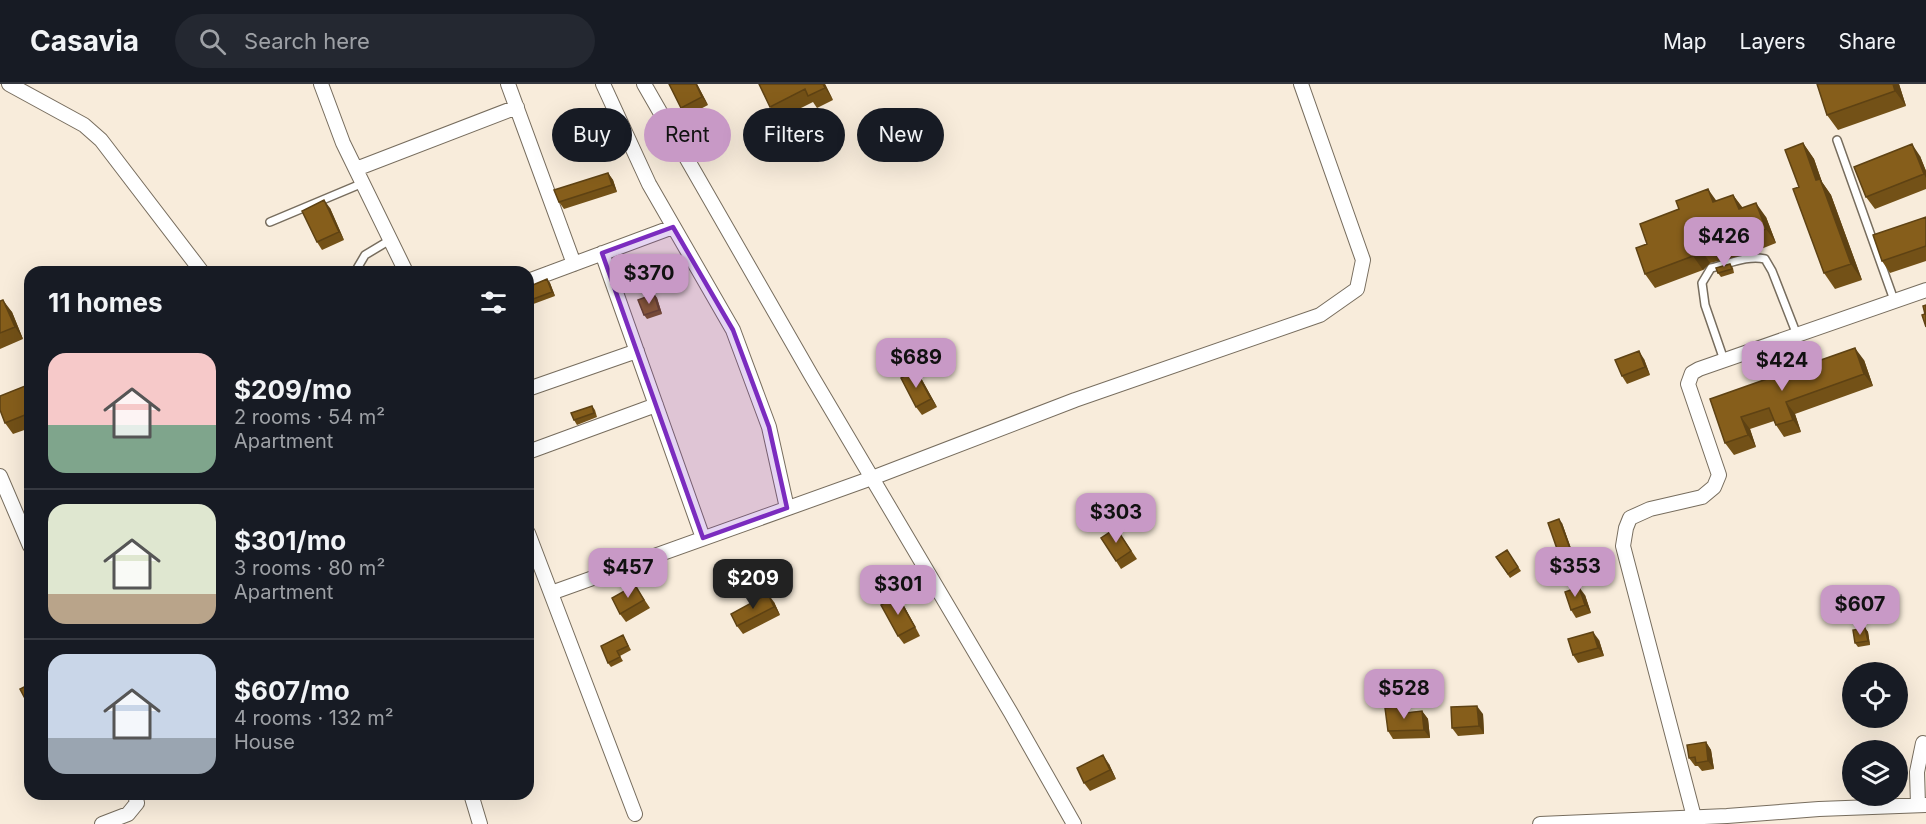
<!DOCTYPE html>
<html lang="en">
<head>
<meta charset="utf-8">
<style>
	body { margin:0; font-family:Inter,sans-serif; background:#242831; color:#f1f3f6; height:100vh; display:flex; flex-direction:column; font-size:22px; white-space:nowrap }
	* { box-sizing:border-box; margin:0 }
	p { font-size:20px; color:#9ea1a6 }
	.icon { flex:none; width:33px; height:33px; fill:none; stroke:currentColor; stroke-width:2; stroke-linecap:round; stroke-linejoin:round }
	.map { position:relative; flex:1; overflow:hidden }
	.drawer { position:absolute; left:24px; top:182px; width:510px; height:534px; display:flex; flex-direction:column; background:#171b24; border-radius:18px; box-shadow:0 6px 24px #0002 }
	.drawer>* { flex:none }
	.banner { position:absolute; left:552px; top:24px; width:570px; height:54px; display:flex; gap:12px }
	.tools { position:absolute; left:1842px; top:578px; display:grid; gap:12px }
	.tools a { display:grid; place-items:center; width:66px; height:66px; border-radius:50%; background:#171b24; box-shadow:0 6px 24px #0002; font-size:30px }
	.price { position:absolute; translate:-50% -51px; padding:0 14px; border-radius:12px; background:#c899c6; color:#111; font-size:20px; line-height:39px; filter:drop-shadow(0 2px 3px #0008) }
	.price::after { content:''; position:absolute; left:50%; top:36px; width:18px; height:14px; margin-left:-9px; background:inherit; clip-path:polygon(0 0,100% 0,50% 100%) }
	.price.selected { background:#222; color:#fff }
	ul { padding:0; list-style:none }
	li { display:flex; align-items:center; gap:18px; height:150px; padding:0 24px }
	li+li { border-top:2px solid #363941 }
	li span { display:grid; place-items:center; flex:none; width:168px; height:120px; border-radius:18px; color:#555 }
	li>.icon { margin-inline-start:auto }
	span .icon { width:72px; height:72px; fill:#fffc; stroke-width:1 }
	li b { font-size:26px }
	h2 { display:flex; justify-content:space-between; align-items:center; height:72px; padding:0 24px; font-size:26px }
	.chip { padding:0 21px; border-radius:27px; background:#171b24; box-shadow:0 6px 24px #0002; font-size:21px; line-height:54px }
	.chip.selected { background:#c899c6; color:#111 }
	header { display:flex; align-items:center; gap:36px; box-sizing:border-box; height:84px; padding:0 30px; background:#171b24; border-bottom:2px solid #363941 }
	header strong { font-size:28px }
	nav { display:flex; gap:33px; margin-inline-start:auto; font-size:21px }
	.search { width:420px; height:54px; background:#242831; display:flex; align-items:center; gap:15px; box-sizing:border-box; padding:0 21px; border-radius:33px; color:#9ea1a6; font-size:22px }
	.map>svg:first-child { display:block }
</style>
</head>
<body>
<header>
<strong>Casavia</strong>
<div class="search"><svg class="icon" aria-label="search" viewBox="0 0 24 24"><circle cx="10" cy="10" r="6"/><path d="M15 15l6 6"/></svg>Search here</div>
<nav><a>Map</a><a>Layers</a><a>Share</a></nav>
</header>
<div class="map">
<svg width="1926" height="740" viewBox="0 0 1926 740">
	<rect width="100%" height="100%" fill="#f8ecdb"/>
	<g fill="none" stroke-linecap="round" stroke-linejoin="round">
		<defs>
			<path id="service" d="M1837,56L1894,216
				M270,138L363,99
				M355,188L365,171L390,156
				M1724,276L1705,221L1702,199L1711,184C1729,180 1747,171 1765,175L1772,187L1797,251"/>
			<path id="minor" d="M9,0L84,41L101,56L202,188
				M321,0L343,59L406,188
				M508,0L574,180
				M603,0L649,100L733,246L769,343L787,424
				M644,0L811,291L1011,629L1074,740
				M356,85L517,23
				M602,169L703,454
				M528,197L673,143
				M528,305L637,267
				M528,368L656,321
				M0,392L30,462
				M528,449L635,730
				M551,509L872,394L1075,316L1320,231L1357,205L1363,176L1301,0
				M471,710L480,740
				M1918,721L1917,688L1923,659
				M1694,733L1623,462L1626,444L1630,434L1650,425L1702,413L1714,403L1719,391L1688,300L1692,289L1699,285L1926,206
				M102,740L128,730L137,719L135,710
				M1540,740L1727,732L1819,725L1926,721"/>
		</defs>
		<use href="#service" stroke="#776d5e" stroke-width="10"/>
		<use href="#minor" stroke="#776d5e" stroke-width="16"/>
		<use href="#service" stroke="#fff" stroke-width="7"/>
		<use href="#minor" stroke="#fff" stroke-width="14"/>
	</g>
	<path fill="#735117" d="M669,0H697L708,21L687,32L681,24Z
		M759,0H825L833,16L817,24L813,18L779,35L770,23Z
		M1817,0H1899L1906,22L1838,46L1827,31Z
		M1803,59L1814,75L1822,98L1831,111L1862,196L1835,205L1824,189L1799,103Z
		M1920,72L1926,87V105L1875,125L1866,113Z
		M608,89L613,96L617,108L564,125L559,118Z
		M1733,111L1743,124L1766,133L1776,159L1751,169L1710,179L1703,186L1655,204L1645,190L1647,160L1717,117Z
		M330,124L344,156L322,166L317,158Z
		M1926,133V177L1890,189L1882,177Z
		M1730,180L1733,184L1734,189L1721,193L1718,189Z
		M547,195L550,199L555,212L528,222V203Z
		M654,210L657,214L662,230L647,235L644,231Z
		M0,217L12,228L23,255L0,265Z
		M1644,275L1650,291L1627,300L1622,292Z
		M1864,276L1873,302L1795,330L1801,348L1784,353L1776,341L1774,337L1750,345L1756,363L1734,371L1725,359L1710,315Z
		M915,286L921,294L937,323L922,331L916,323Z
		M30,300V344L13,350L5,339Z
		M592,322L595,326L597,333L577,341L574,336Z
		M1562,439L1579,487L1570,491L1568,489H1567L1564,485Z
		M1116,444L1137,475L1121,485L1116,477Z
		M1507,466L1521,487L1510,494L1496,473Z
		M640,509L650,524L626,538L620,530Z
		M1585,511L1591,529L1576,534L1571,526Z
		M897,512L903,520L920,552L904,560L898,552Z
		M774,518L780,531L743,550L737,542Z
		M1865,544L1868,548L1870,561L1858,563L1855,559Z
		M623,551L631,566L620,572L623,577L611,583L608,579Z
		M1599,556L1604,572L1578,579L1573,571Z
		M1422,627L1428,635L1430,654L1393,655L1388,647L1410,628Z
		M1483,630L1484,650L1458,652L1452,644Z
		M1706,658L1711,666L1714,685L1702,687L1698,682H1695L1689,674Z
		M1109,680L1116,695L1090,707L1084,699Z"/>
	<path fill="#5e4213" d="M696,0H697L708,21L702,13Z
		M823,0H825L833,16L825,4Z
		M1893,0H1899L1906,22L1895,7Z
		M1803,59L1814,75L1822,98L1831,111L1862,196L1851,180L1816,96Z
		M1912,60L1920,72L1926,87V94L1924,90Z
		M608,89L613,96L617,108L612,101Z
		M1708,105L1718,119L1713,118Z
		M1733,111L1743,125H1739Z
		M324,116L330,124L344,156L339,148Z
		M1756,119L1766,133L1776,159L1766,145Z
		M1700,164L1710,179L1703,186L1693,172Z
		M547,195L550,199L555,212L552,208Z
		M654,210L657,214L662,230L659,226Z
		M3,216L12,228L23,255L15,243Z
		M1855,264L1864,276L1873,302L1864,290Z
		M1639,267L1644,275L1650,291L1645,283Z
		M915,286L921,294L937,323L931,315Z
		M1786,318L1795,330L1801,348L1793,336Z
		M1741,333L1750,345L1756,363L1748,351Z
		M1559,435L1562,439L1579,487L1577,483Z
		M1579,503L1585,511L1591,529L1585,521Z
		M768,510L774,518L780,531L774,523Z
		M897,512L903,520L920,552L915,543Z
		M1865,544L1868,548L1870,561L1868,557Z
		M1593,548L1599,556L1604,572L1598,564Z
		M1477,622L1483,630L1484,650L1479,642Z
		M1422,627L1428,635L1430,654L1424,646Z
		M1706,658L1711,666L1714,685L1708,677Z
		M1103,671L1109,680L1116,695L1110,686Z"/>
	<path fill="#865e1b" stroke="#5e4213" stroke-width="1.5" d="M669,0H696L702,13L681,24Z
		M759,0H823L825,4L808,12L805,5L770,23Z
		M1817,0H1893L1895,7L1827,31Z
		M1803,59L1816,96L1820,95L1851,180L1824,189L1793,105L1799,103L1785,66Z
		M1912,60L1924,90L1866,113L1854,83Z
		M608,89L612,101L559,118L554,106Z
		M1708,105L1713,118L1733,111L1739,125L1756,119L1766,145L1741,154L1700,164L1693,172L1645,190L1636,164L1647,160L1640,140L1679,125L1676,117Z
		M324,116L339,148L317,158L302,127Z
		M1926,133V162L1882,177L1873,151Z
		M1730,180L1732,185L1718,189L1716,184Z
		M547,195L552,208L528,217V203Z
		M654,210L659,226L644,231L638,216Z
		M3,216L15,243L0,249V217Z
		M1926,221V243L1922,231L1925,230L1923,222Z
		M1855,264L1864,290L1786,318L1793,336L1776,341L1769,324L1741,333L1748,351L1725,359L1710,315Z
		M1639,267L1645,283L1622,292L1615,276Z
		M915,286L931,315L916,323L901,294Z
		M30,300V329L5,339L0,326V312Z
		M592,322L594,329L574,336L571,329Z
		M1559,435L1577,483L1567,487L1566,485H1564L1548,439Z
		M1116,444L1131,467L1116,477L1101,454Z
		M1507,466L1518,483L1508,490L1496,473Z
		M635,501L644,516L620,530L612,514Z
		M1579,503L1585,521L1571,526L1565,508Z
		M768,510L774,523L737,542L731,530Z
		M897,512L915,543L898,552L881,521Z
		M1865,544L1868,557L1855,559L1853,546Z
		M1593,548L1598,564L1573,571L1568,555Z
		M623,551L628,562L617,567L620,573L608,579L601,562Z
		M30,600V624L20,605Z
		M1406,622V629L1422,627L1424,646L1388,647L1385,624Z
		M1477,622L1479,642L1452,644L1451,623Z
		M1706,658L1708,677L1696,679L1695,673L1689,674L1687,661Z
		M1103,671L1110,686L1084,699L1077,684Z"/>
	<path fill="#7b2cbf" fill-opacity="0.2" stroke="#7b2cbf" stroke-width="4.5" stroke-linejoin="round" d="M673,143L733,246L769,343L787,424L703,454L602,169Z"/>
</svg>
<div class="tools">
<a><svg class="icon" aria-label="locate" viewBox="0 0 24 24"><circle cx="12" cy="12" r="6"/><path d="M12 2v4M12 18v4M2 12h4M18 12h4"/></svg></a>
<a><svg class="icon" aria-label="layers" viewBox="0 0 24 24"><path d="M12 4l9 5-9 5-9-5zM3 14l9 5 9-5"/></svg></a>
</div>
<b class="price" style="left:1724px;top:184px">$426</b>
<b class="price" style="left:649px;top:221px">$370</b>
<b class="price" style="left:916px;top:305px">$689</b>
<b class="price" style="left:1782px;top:308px">$424</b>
<b class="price" style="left:1116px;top:460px">$303</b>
<b class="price" style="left:1575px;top:514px">$353</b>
<b class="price" style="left:628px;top:515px">$457</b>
<b class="price selected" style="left:753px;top:526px">$209</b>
<b class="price" style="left:898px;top:532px">$301</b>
<b class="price" style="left:1860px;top:552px">$607</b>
<b class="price" style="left:1404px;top:636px">$528</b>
<div class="banner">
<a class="chip">Buy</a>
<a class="chip selected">Rent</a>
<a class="chip">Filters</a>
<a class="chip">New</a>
</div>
<section class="drawer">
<h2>11 homes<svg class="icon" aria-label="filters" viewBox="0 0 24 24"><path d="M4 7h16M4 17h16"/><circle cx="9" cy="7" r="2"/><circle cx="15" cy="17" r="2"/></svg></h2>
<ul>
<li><span style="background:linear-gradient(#f6c9c9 60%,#7fa58c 0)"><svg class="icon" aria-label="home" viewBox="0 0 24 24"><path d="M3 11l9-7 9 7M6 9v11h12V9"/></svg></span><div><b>$209/mo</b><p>2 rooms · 54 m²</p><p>Apartment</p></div></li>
<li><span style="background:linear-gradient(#dfe7d0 75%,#b9a48a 0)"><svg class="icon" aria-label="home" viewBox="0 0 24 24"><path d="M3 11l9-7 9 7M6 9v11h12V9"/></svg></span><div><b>$301/mo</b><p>3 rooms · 80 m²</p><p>Apartment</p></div></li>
<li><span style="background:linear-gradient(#c9d6e8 70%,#9aa5b1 0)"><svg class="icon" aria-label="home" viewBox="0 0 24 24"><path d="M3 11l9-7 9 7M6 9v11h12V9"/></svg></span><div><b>$607/mo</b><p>4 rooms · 132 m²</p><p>House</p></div></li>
</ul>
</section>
</div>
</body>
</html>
